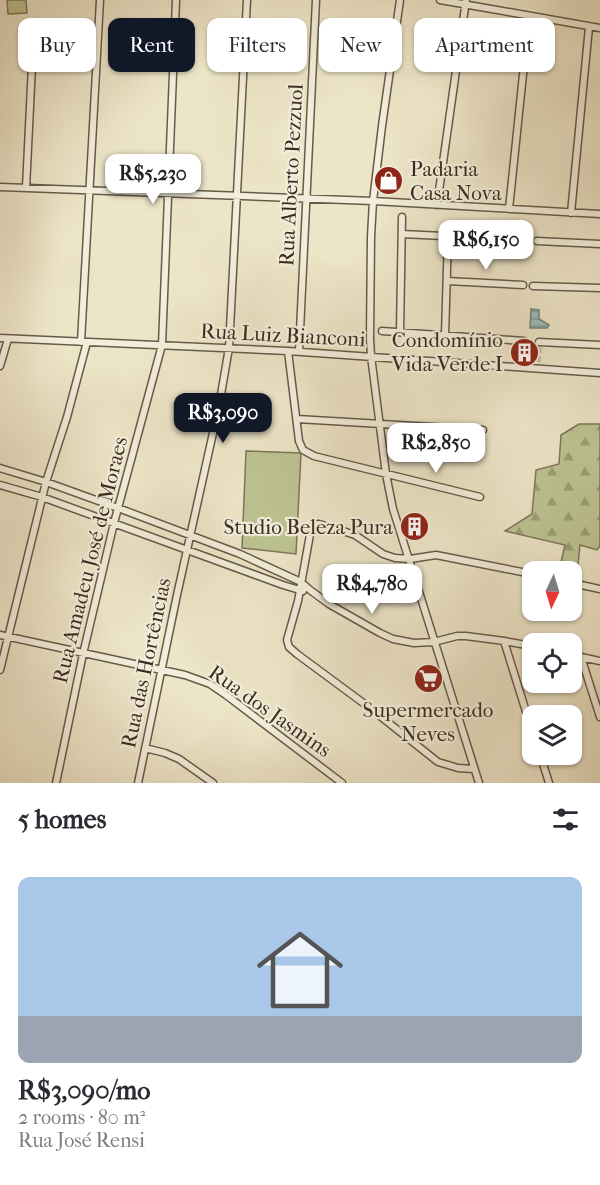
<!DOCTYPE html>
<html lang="en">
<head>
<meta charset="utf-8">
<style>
	body { margin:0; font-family:"IM FELL French Canon",serif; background:#f2f2f3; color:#2b2b33; height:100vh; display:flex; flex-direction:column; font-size:22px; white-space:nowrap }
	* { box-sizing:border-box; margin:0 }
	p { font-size:20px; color:#7c7c81 }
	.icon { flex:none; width:33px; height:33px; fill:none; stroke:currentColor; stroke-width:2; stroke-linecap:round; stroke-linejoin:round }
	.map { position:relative; height:783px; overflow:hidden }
	.side { display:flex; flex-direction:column; background:#fff; flex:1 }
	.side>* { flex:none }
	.banner { position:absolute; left:18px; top:18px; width:564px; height:54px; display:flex; gap:12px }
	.needle { width:39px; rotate:184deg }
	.tools { position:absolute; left:522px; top:561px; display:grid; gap:12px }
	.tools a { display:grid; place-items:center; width:60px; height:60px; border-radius:12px; background:#fff; box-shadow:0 2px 4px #0004; font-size:30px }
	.price { position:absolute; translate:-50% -51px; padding:0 14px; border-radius:12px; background:#fff; color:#222; font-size:20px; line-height:39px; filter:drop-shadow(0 2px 3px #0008) }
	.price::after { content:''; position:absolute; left:50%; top:36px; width:18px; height:14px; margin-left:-9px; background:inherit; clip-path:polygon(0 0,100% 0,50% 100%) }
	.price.on { background:#111827; color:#fff }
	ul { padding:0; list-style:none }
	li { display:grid; align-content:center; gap:12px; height:318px; padding:0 18px }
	li span { display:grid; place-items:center; height:186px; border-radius:12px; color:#555 }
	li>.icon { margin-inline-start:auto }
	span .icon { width:108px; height:108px; fill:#fffc; stroke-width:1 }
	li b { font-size:26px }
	h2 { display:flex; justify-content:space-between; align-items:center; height:72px; padding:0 18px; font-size:26px }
	.tag { padding:0 21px; border-radius:12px; background:#fff; box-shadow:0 2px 4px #0004; font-size:21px; line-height:54px }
	.tag.on { background:#111827; color:#fff }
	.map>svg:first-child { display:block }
</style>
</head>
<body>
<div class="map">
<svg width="600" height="783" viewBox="0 0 600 783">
	<defs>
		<pattern id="forest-firs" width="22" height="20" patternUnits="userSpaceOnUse" patternTransform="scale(1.5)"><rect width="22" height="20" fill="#bdc392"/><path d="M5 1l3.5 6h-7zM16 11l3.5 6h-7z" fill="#9b9f77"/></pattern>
		<pattern id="water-rules" width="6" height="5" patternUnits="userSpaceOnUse" patternTransform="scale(1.5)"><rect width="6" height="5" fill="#9bbdbd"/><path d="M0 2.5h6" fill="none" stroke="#809a99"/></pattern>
	</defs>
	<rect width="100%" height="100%" fill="#ede5c8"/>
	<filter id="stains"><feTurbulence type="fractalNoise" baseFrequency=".00333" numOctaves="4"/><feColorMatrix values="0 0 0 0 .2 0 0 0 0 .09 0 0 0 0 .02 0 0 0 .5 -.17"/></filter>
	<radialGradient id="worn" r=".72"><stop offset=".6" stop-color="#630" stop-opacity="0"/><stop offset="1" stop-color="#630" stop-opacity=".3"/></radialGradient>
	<path fill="url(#forest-firs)" stroke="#7c7758" stroke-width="1.5" d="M579,424H600V546L597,550L580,545L577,575L572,574V572L559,571L565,545L505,531L532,514L536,470L559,464L561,435Z"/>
	<path fill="#bdc392" stroke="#7c7758" stroke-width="1.5" d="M7,0H26L27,13L8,14Z
		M246,451L301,453L296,554L242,548Z"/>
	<path fill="url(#water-rules)" stroke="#75837e" stroke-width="1.5" d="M531,309L539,310V319L549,325L547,328H530Z"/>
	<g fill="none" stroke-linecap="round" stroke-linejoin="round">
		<path stroke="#c9c0a6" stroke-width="6" stroke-dasharray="6 3" stroke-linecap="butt" d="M523,360L524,341
			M538,362L539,342"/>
		<defs>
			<path id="minor" d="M400,0L382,126L373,201L371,237L370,339L371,356L386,474L393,509L479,783
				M440,0L600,28
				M0,187L373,201L600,214
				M26,188L33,45
				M437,205L466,0
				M509,209L529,17
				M571,213L589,27
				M402,234L523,240
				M537,241L600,244
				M447,281L523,285
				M533,286L600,288
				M382,331L524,341
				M400,332L402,217
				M445,335L448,237
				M0,338L288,351L600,373
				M81,342L100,0
				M539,342L600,345
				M288,351L299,441L303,450L314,456L480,497
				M299,351L316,0
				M0,366L8,339
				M297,419L483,430
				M0,468L46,482L118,508L240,554L301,582L310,590L329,604L380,633L393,639L414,643L434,642L457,636H466L504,641L532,646
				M0,485L42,497L283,585L303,591
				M572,583L600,589
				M0,635L185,675L210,684L226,695L342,783
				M504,641L532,731
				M572,655L600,661
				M581,657L600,717
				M0,670L46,482L67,417L87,342
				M145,748L165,753L179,759L213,783
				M540,754L549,783
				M474,769L458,768L438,762L370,708L297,654L289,647L287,640L298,601L311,529L313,525L319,524L346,532L355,535L383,554L395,558L410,559L436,555L532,574
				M56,783L83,654L114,523L162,345L176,0
				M138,783L177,595L219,406L229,348L247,0"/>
		</defs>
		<use href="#minor" stroke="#685a49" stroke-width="9"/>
		<use href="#minor" stroke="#f3eedb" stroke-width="6"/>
	</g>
	<defs>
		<symbol id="shop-disc" viewBox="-11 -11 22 22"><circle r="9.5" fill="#8f2418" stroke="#f3eedb"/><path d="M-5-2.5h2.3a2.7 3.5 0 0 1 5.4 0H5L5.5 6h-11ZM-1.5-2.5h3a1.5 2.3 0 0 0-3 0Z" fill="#fff"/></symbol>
		<symbol id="building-disc" viewBox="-11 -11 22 22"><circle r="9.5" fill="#8f2418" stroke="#f3eedb"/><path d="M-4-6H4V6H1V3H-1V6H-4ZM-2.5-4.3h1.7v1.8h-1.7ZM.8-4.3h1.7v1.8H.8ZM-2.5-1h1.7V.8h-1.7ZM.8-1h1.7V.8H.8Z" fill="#fff"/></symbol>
		<symbol id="supermarket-disc" viewBox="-11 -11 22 22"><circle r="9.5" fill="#8f2418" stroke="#f3eedb"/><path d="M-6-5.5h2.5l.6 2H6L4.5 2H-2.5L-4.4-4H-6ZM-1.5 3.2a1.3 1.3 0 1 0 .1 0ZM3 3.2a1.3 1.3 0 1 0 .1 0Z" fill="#fff"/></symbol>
	</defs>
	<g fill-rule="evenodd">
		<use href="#shop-disc" x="372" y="164" width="33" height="33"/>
		<use href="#building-disc" x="508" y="336" width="33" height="33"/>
		<use href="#building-disc" x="398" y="510" width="33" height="33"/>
		<use href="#supermarket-disc" x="412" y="662" width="33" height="33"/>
	</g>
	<g text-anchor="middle" stroke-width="4.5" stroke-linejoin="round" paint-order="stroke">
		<g font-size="21" fill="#3b2b1f" stroke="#f3eedb" text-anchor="end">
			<text x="410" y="176" text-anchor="start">Padaria<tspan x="410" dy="24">Casa Nova</tspan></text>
			<text x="503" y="347">Condomínio<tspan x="503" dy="24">Vida Verde I</tspan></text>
			<text x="393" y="534">Studio Beleza Pura</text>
			<text x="428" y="717" text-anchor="middle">Supermercado<tspan x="428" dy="24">Neves</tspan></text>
		</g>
		<g font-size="21" fill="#3b2b1f" stroke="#f3eedb">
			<text transform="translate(291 175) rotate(-87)" y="7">Rua Alberto Pezzuol</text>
			<text transform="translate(283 335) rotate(3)" y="7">Rua Luiz Bianconi</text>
			<text transform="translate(90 560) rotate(-76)" y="7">Rua Amadeu José de Moraes</text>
			<text transform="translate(146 663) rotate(-78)" y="7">Rua das Hortências</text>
			<text transform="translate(270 711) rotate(35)" y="7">Rua dos Jasmins</text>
		</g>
	</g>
	<rect width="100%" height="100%" filter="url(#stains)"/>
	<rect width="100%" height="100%" fill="url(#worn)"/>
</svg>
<div class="tools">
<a><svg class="needle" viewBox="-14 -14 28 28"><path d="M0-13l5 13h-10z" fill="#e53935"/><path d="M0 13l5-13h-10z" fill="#7c7c81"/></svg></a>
<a><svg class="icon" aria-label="locate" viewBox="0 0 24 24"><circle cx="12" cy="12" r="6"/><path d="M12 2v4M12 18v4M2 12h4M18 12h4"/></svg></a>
<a><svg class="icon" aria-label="layers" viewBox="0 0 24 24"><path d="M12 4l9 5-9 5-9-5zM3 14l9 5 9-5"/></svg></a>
</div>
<b class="price" style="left:153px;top:205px">R$5,230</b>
<b class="price" style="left:486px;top:271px">R$6,150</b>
<b class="price on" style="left:223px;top:444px">R$3,090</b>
<b class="price" style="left:436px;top:474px">R$2,850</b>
<b class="price" style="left:372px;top:615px">R$4,780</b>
<div class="banner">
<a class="tag">Buy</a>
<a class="tag on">Rent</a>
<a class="tag">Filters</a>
<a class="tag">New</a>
<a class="tag">Apartment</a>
</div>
</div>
<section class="side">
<h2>5 homes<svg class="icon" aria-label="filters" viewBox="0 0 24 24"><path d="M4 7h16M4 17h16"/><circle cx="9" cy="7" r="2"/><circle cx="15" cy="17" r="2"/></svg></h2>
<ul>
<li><span style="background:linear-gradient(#a9c7e8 75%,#9aa5b1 0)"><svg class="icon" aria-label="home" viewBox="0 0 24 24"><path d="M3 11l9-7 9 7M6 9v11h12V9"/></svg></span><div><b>R$3,090/mo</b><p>2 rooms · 80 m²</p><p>Rua José Rensi</p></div></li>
</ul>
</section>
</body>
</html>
